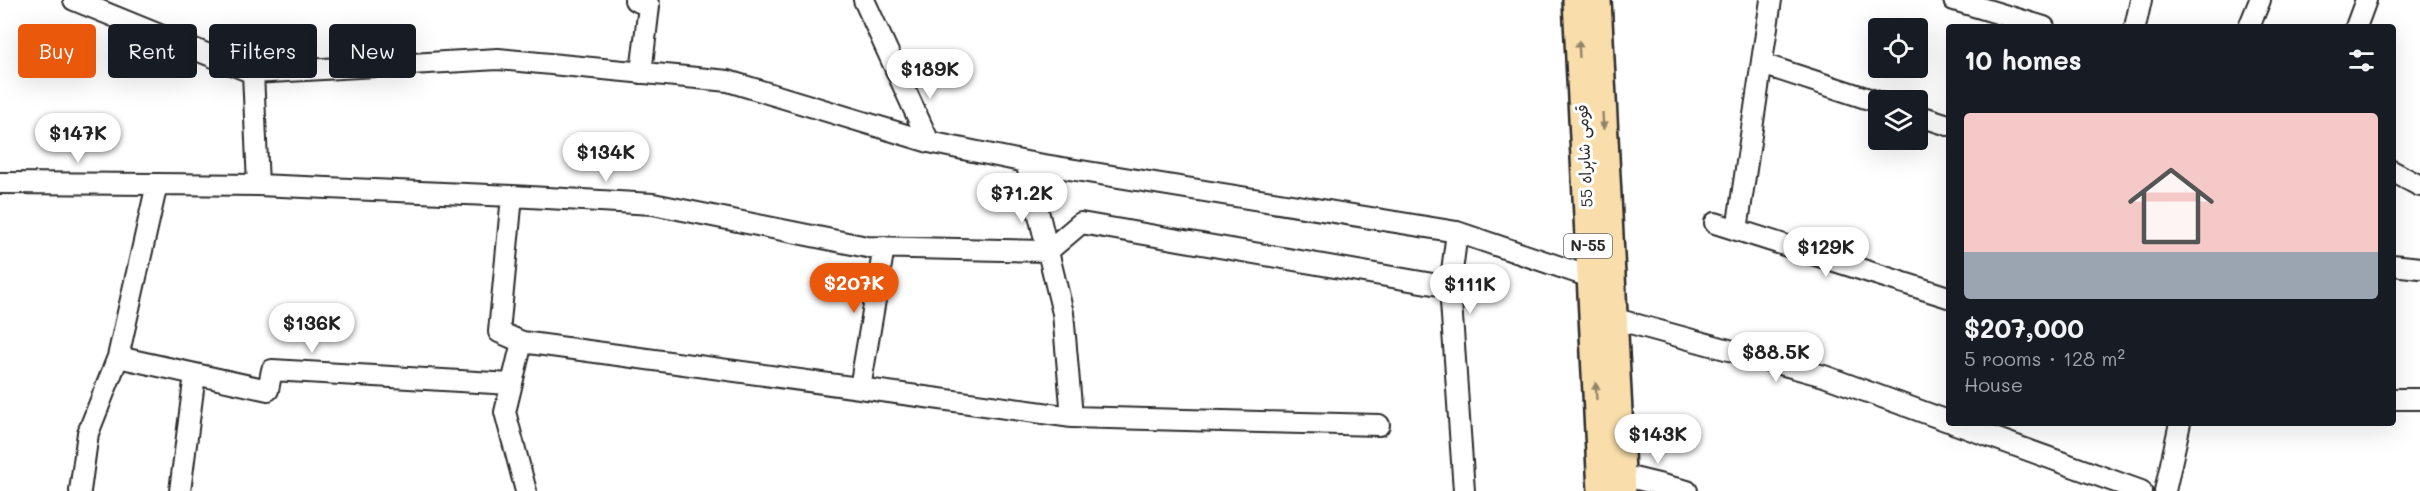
<!DOCTYPE html>
<html lang="en">
<head>
<meta charset="utf-8">
<style>
	body { margin:0; font-family:Mali,"Playpen Sans Arabic",sans-serif; background:#242831; color:#f1f3f6; height:100vh; display:flex; flex-direction:column; font-size:22px; white-space:nowrap }
	* { box-sizing:border-box; margin:0 }
	p { font-size:20px; color:#9ea1a6 }
	.icon { flex:none; width:33px; height:33px; fill:none; stroke:currentColor; stroke-width:2; stroke-linecap:round; stroke-linejoin:round }
	.map { position:relative; flex:1; overflow:hidden }
	.sheet { position:absolute; left:1946px; top:24px; width:450px; height:402px; display:flex; flex-direction:column; background:#171b24; border-radius:6px; box-shadow:0 6px 24px #0002 }
	.sheet>* { flex:none }
	.top-card { position:absolute; left:18px; top:24px; width:570px; height:54px; display:flex; gap:12px }
	.tools { position:absolute; left:1868px; top:18px; display:grid; gap:12px }
	.tools a { display:grid; place-items:center; width:60px; height:60px; border-radius:6px; background:#171b24; box-shadow:0 6px 24px #0002; font-size:30px }
	.price { position:absolute; translate:-50% -51px; padding:0 14px; border-radius:21px; background:#fff; color:#222; font-size:20px; line-height:39px; filter:drop-shadow(0 2px 3px #0008) }
	.price::after { content:''; position:absolute; left:50%; top:36px; width:18px; height:14px; margin-left:-9px; background:inherit; clip-path:polygon(0 0,100% 0,50% 100%) }
	.price.active { background:#ea580c; color:#fff }
	ul { padding:0; list-style:none }
	li { display:grid; align-content:center; gap:12px; height:318px; padding:0 18px }
	li+li { border-top:2px solid #363941 }
	li span { display:grid; place-items:center; height:186px; border-radius:6px; color:#555 }
	li>.icon { margin-inline-start:auto }
	span .icon { width:108px; height:108px; fill:#fffc; stroke-width:1 }
	li b { font-size:26px }
	h2 { display:flex; justify-content:space-between; align-items:center; height:72px; padding:0 18px; font-size:26px }
	.pill { padding:0 21px; border-radius:6px; background:#171b24; box-shadow:0 6px 24px #0002; font-size:21px; line-height:54px }
	.pill.active { background:#ea580c; color:#fff }
	.map>svg:first-child { display:block }
</style>
</head>
<body>
<div class="map">
<svg width="2420" height="491" viewBox="0 0 2420 491">
	<rect width="100%" height="100%" fill="#fff"/>
	<filter id="ink" filterUnits="userSpaceOnUse"><feTurbulence type="fractalNoise" baseFrequency=".0167" numOctaves="2"/><feDisplacementMap in="SourceGraphic" scale="12" xChannelSelector="R" yChannelSelector="G"/><feConvolveMatrix kernelMatrix="1 2 1 2 8 2 1 2 1" color-interpolation-filters="sRGB"/></filter>
	<g filter="url(#ink)">
		<g fill="none" stroke-linecap="round" stroke-linejoin="round">
			<defs>
				<path id="minor" d="M74,0L253,73
					M635,0L649,6L641,73
					M864,0L929,142L1026,162
					M1954,0L2044,27
					M2135,27L2141,0
					M2249,27L2260,0
					M2356,27L2366,0
					M1762,64L1878,102
					M1917,115L1948,125
					M2392,171L2420,186
					M0,183L157,184
					M512,196L258,185L253,73L498,59L728,81L929,142
					M1715,223L1948,297
					M1737,230L1771,0
					M2392,265L2420,268
					M1612,318L1824,376L1948,421
					M522,342L505,412L526,491
					M118,357L268,390L272,370L511,384
					M860,388L884,247
					M2392,399H2420
					M1072,417L522,342L499,332L512,196L653,204L867,247L1048,251L1081,223L1450,287
					M1953,423L2141,491
					M1379,425L1072,417L1063,313L1026,162L1457,232
					M1621,475L1687,491
					M80,491L88,433L118,357L157,184L258,185
					M180,491L195,374
					M1464,491L1450,287L1457,232L1590,277
					M2165,491L2180,423"/>
				<path id="highway" d="M1577,0L1602,491
					M1597,0L1622,491"/>
			</defs>
			<use href="#minor" stroke="#2b2b2b" stroke-width="24"/>
			<use href="#highway" stroke="#2b2b2b" stroke-width="32"/>
			<use href="#minor" stroke="#fff" stroke-width="20"/>
			<use href="#highway" stroke="#f9deab" stroke-width="27"/>
		</g>
		<defs><path id="oneway-solid" d="M-6-.8H1V-3.2L6.5 0L1 3.2V.8H-6Z" transform="scale(1.5)"/></defs>
		<g fill="#92846b">
			<use href="#oneway-solid" transform="translate(1579 49) rotate(-93)"/>
			<use href="#oneway-solid" transform="translate(1603 121) rotate(87)"/>
			<use href="#oneway-solid" transform="translate(1596 391) rotate(-93)"/>
		</g>
	</g>
	<g text-anchor="middle" stroke-width="6" stroke-linejoin="round" paint-order="stroke">
		<rect fill="#fff" stroke="#6b6b6b" stroke-width="1.5" x="1564" y="234" width="48" height="24" rx="4.5"/>
		<g font-size="15" font-weight="bold" fill="#2b2b2b">
			<text x="1588" y="251">N-55</text>
		</g>
		<g font-size="16" fill="#2b2b2b" stroke="#fff">
			<text transform="translate(1584 156) rotate(-93)" y="6">قومی شاہراہ 55</text>
		</g>
	</g>
</svg>
<div class="tools">
<a><svg class="icon" aria-label="locate" viewBox="0 0 24 24"><circle cx="12" cy="12" r="6"/><path d="M12 2v4M12 18v4M2 12h4M18 12h4"/></svg></a>
<a><svg class="icon" aria-label="layers" viewBox="0 0 24 24"><path d="M12 4l9 5-9 5-9-5zM3 14l9 5 9-5"/></svg></a>
</div>
<b class="price" style="left:930px;top:100px">$189K</b>
<b class="price" style="left:78px;top:164px">$147K</b>
<b class="price" style="left:606px;top:183px">$134K</b>
<b class="price" style="left:1022px;top:224px">$71.2K</b>
<b class="price" style="left:1826px;top:278px">$129K</b>
<b class="price active" style="left:854px;top:314px">$207K</b>
<b class="price" style="left:1470px;top:315px">$111K</b>
<b class="price" style="left:312px;top:354px">$136K</b>
<b class="price" style="left:1776px;top:383px">$88.5K</b>
<b class="price" style="left:1658px;top:465px">$143K</b>
<div class="top-card">
<a class="pill active">Buy</a>
<a class="pill">Rent</a>
<a class="pill">Filters</a>
<a class="pill">New</a>
</div>
<section class="sheet">
<h2>10 homes<svg class="icon" aria-label="filters" viewBox="0 0 24 24"><path d="M4 7h16M4 17h16"/><circle cx="9" cy="7" r="2"/><circle cx="15" cy="17" r="2"/></svg></h2>
<ul>
<li><span style="background:linear-gradient(#f6c9c9 75%,#9aa5b1 0)"><svg class="icon" aria-label="home" viewBox="0 0 24 24"><path d="M3 11l9-7 9 7M6 9v11h12V9"/></svg></span><div><b>$207,000</b><p>5 rooms · 128 m²</p><p>House</p></div></li>
</ul>
</section>
</div>
</body>
</html>
